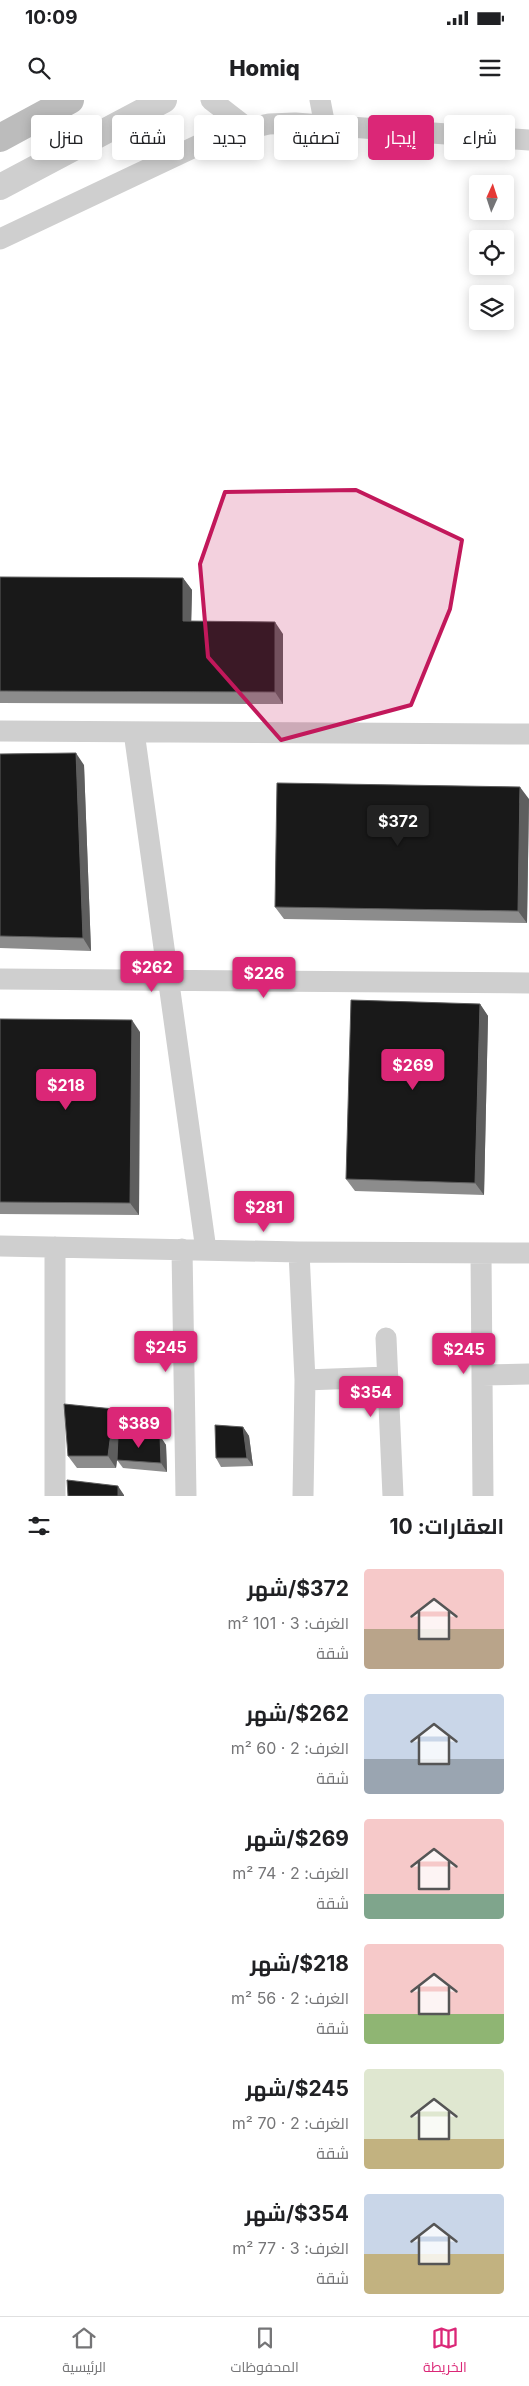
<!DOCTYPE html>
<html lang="ar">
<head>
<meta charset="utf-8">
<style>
	body { margin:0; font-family:Inter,Cairo,sans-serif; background:#f2f2f2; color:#202124; direction:rtl; height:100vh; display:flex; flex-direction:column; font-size:19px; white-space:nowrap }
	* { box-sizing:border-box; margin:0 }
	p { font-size:16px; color:#757577 }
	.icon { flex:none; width:28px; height:28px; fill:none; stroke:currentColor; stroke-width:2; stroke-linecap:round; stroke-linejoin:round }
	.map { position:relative; height:1396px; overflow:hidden; direction:ltr }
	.panel { display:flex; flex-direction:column; background:#fff; flex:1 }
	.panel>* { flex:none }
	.banner { position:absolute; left:15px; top:15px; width:500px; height:45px; direction:rtl; display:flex; gap:10px }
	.needle { width:32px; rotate:3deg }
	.tools { position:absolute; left:469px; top:75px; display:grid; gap:10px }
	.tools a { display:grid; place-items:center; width:45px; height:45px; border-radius:5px; background:#fff; box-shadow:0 2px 12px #0003; font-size:25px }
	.price { position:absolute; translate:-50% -42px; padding:0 11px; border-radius:5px; background:#db2777; color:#fff; font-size:16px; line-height:32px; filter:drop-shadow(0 1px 2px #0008) }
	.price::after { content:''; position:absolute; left:50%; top:30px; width:15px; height:11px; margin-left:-8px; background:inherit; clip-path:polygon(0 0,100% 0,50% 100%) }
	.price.selected { background:#222; color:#fff }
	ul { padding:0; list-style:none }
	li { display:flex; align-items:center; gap:15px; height:125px; padding:0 25px }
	li span { display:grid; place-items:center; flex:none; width:140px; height:100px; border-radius:5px; color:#555 }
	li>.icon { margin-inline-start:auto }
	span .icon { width:60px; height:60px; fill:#fffc; stroke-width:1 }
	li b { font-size:21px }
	h2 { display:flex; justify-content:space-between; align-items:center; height:60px; padding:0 25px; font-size:21px }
	.pill { padding:0 18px; border-radius:5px; background:#fff; box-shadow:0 2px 12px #0003; font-size:18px; line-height:45px }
	.pill.selected { background:#db2777; color:#fff }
	.status { display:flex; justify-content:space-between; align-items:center; height:35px; padding:0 25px; background:#fff; direction:ltr }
	.status svg { height:14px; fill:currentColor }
	header { display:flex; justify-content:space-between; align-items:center; height:65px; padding:0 25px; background:#fff; font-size:22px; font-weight:800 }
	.tabs { display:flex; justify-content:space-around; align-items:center; height:70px; border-top:1px solid #e0e0e0; background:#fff; font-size:14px; color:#757577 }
	.tabs a { display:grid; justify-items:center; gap:2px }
	.tabs .selected { color:#db2777 }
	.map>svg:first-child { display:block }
</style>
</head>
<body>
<div class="status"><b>10:09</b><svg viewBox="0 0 49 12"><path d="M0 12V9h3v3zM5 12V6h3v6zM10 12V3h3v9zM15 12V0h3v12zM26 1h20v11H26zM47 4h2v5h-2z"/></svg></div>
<header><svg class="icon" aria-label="menu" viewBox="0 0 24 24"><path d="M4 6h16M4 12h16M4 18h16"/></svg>Homiq<svg class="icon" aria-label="search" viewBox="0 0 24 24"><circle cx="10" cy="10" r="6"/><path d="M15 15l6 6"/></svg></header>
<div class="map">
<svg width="529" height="1396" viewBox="0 0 529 1396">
	<rect width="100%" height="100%" fill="#fff"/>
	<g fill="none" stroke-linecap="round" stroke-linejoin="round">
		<path stroke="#cfcfcf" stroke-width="21" d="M211,0L246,27
			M320,0L325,26
			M0,139L222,34L269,24L295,23L529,40
			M0,631L529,634
			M134,632L206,1150
			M0,879L529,883
			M0,1146L299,1152L529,1153
			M55,1147V1396
			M182,1149L186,1396
			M299,1152L305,1280L303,1396
			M481,1154L483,1396
			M386,1238L393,1396
			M482,1275L529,1274
			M305,1280L388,1277"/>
		<path stroke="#cfcfcf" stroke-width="26" d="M0,87L164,0"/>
		<path stroke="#bcbcbc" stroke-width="28" d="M0,38L70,0"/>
	</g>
	<path fill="#8c8c8c" d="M0,477L183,478L192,490L191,521L283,534V604L0,603Z
		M0,654L84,665L91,851L0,848Z
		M529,699L527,823L284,819L275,807Z
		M480,904L488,916L484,1095L355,1091L346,1079Z
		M0,919L140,932L139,1115L0,1114Z
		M122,1321L121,1336H160L166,1345L167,1372L123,1368L117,1360L116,1368H77L68,1356Z
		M243,1327L249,1336L253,1366L221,1367L216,1358Z"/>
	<path fill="#5e5e5e" d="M183,478L192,490L191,533L183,521Z
		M275,522L283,534V604L275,592Z
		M76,653L84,665L91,851L83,838Z
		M520,687L529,699L527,823L518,811Z
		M480,904L488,916L484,1095L475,1083Z
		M132,920L140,932L139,1115L130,1103Z
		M114,1309L122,1321L116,1368L108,1356Z
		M243,1327L249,1336L253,1366L247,1358Z
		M160,1336L166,1345L167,1372L161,1363Z
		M118,1386L124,1395V1396H118Z"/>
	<path fill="#191919" stroke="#5e5e5e" d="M0,477L183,478V521L275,522V592L0,591Z
		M76,653L83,838L0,836V654Z
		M277,683L520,687L518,811L275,807Z
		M351,900L480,904L475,1083L346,1079Z
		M0,919L132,920L130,1103L0,1102Z
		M64,1304L114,1309L108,1356H68Z
		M215,1325L243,1327L247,1358H216Z
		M118,1336H160L161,1363L117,1360Z
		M67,1380L118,1386V1396H68Z"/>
	<path fill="#c2185b" fill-opacity="0.2" stroke="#c2185b" stroke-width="4" stroke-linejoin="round" d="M356,390L462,440L450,509L411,605L281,640L208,557L200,464L225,392Z"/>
</svg>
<div class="tools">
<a><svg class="needle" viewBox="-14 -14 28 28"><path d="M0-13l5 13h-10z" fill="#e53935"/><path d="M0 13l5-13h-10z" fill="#757577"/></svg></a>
<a><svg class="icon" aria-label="locate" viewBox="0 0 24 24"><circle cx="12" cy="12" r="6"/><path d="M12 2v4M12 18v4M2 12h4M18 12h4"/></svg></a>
<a><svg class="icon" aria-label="layers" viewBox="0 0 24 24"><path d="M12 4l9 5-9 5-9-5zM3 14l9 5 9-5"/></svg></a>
</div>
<b class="price selected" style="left:398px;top:747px">$372</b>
<b class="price" style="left:152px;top:893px">$262</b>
<b class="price" style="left:264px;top:899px">$226</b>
<b class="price" style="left:413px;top:991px">$269</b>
<b class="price" style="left:66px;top:1011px">$218</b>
<b class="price" style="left:264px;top:1133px">$281</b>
<b class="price" style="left:166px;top:1273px">$245</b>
<b class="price" style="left:464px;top:1275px">$245</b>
<b class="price" style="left:371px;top:1318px">$354</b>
<b class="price" style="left:139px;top:1349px">$389</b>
<div class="banner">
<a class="pill">شراء</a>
<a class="pill selected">إيجار</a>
<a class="pill">تصفية</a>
<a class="pill">جديد</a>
<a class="pill">شقة</a>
<a class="pill">منزل</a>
</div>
</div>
<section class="panel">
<h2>العقارات: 10<svg class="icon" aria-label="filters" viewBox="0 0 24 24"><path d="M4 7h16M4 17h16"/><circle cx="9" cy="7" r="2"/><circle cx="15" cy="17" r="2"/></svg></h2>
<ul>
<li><span style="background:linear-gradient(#f6c9c9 60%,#b9a48a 0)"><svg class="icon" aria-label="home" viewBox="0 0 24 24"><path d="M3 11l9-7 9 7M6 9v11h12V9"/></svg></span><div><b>$372/شهر</b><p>الغرف: 3 · 101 m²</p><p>شقة</p></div></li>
<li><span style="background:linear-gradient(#c9d6e8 65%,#9aa5b1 0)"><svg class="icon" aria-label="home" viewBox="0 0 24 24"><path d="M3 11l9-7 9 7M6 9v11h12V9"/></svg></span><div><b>$262/شهر</b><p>الغرف: 2 · 60 m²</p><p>شقة</p></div></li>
<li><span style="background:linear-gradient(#f6c9c9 75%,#7fa58c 0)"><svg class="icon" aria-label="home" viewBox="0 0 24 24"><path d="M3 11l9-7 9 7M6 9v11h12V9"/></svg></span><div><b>$269/شهر</b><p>الغرف: 2 · 74 m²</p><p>شقة</p></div></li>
<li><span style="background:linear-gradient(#f6c9c9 70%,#8fb573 0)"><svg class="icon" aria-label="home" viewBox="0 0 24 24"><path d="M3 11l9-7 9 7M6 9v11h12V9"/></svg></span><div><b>$218/شهر</b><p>الغرف: 2 · 56 m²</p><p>شقة</p></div></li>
<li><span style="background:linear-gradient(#dfe7d0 70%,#c2b280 0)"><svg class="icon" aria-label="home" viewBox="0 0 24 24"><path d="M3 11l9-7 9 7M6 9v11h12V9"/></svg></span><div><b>$245/شهر</b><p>الغرف: 2 · 70 m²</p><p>شقة</p></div></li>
<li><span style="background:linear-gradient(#c9d6e8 60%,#c2b280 0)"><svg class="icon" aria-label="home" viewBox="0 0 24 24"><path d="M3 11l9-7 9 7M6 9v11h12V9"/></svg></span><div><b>$354/شهر</b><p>الغرف: 3 · 77 m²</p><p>شقة</p></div></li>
</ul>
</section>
<nav class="tabs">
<a class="selected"><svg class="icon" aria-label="map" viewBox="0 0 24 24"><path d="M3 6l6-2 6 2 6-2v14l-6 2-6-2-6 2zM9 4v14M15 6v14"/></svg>الخريطة</a>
<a><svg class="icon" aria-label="saved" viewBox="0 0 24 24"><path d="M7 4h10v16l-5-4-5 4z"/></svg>المحفوظات</a>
<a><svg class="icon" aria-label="home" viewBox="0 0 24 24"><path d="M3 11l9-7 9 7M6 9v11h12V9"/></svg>الرئيسية</a>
</nav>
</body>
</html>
